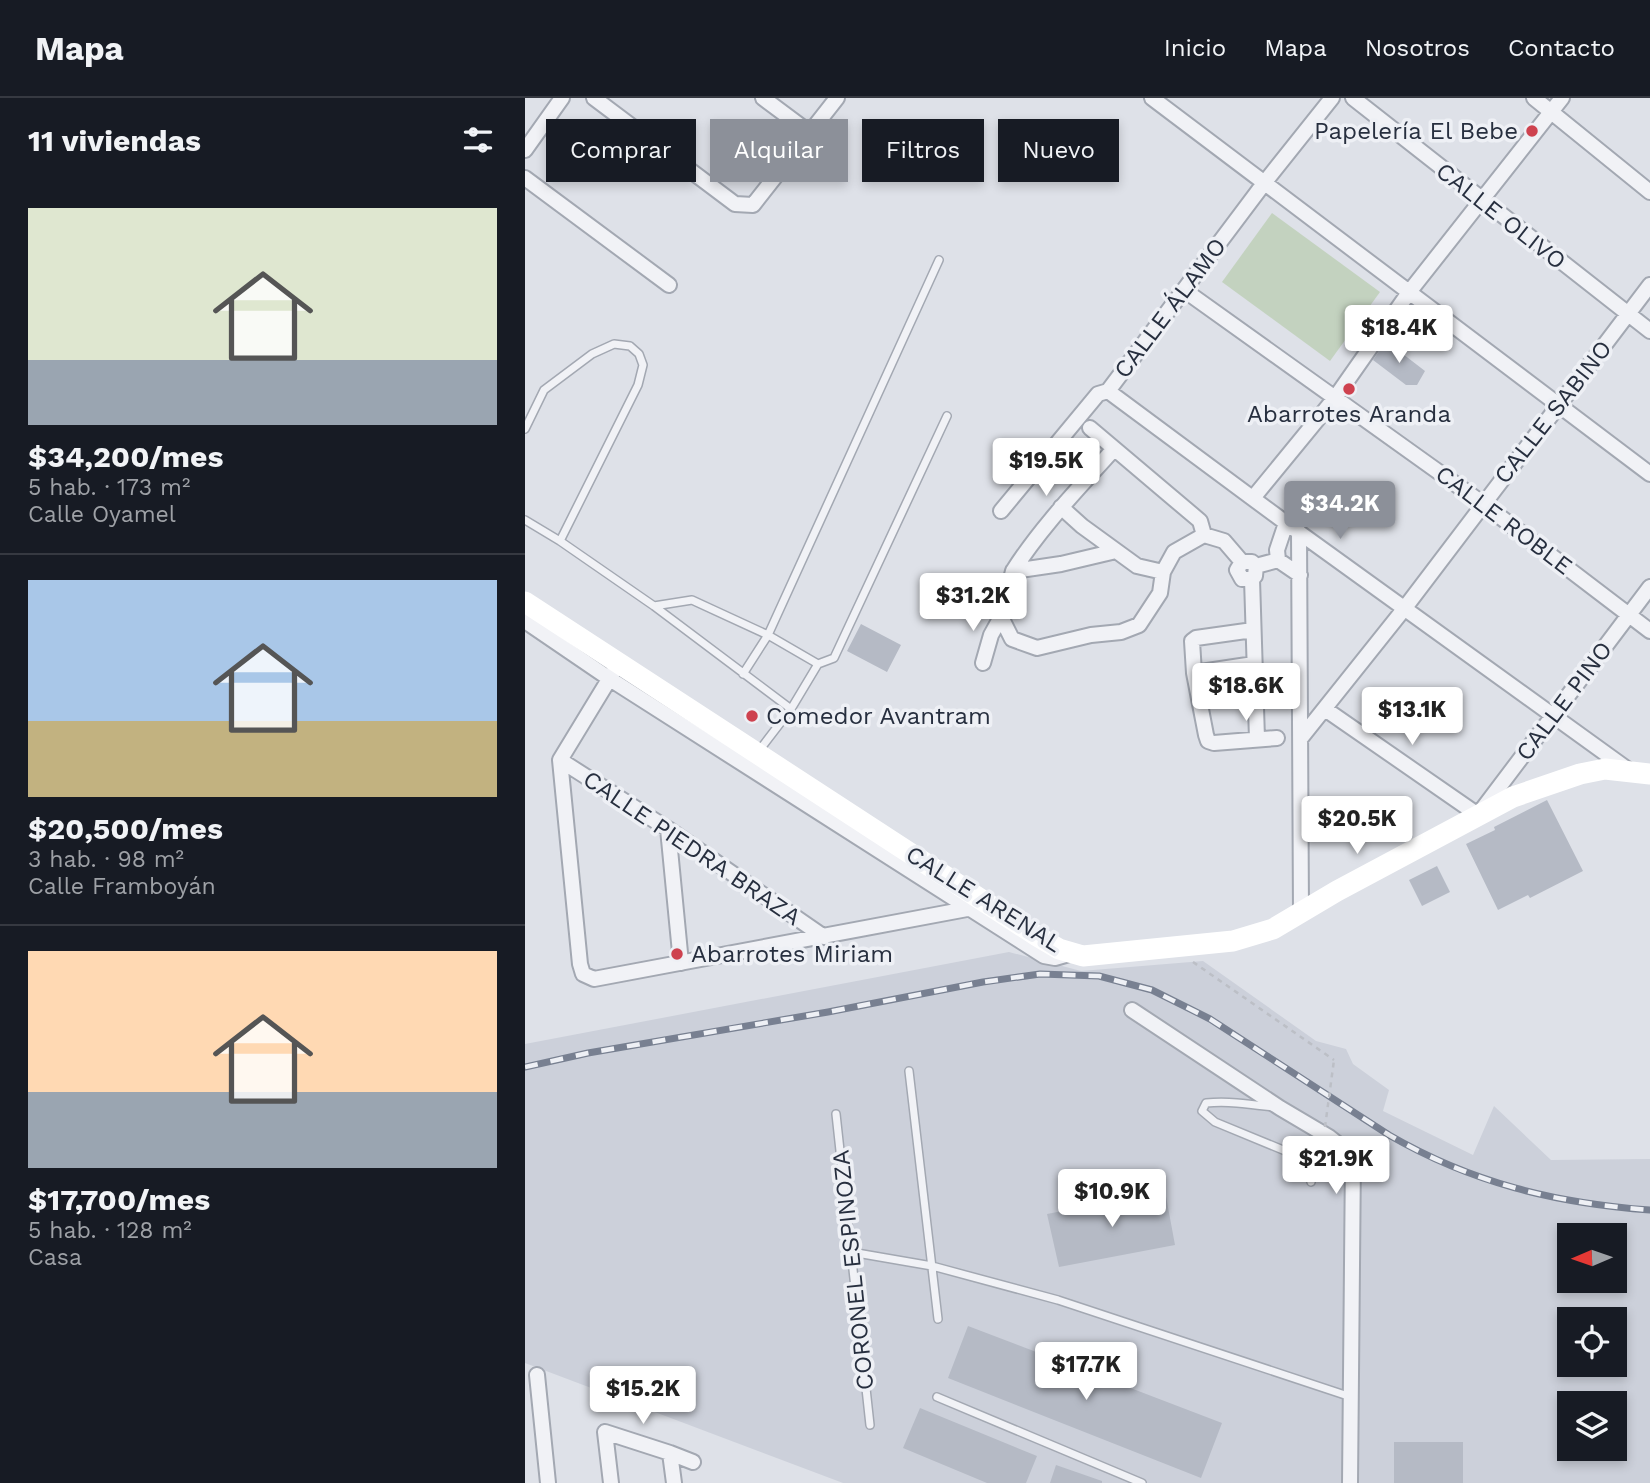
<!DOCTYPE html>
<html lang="es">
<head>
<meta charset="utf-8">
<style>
	body { margin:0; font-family:"Work Sans",sans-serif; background:#242831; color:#f1f3f6; height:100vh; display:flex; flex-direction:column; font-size:26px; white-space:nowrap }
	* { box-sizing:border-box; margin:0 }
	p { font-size:23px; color:#9ea1a6 }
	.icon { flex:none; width:38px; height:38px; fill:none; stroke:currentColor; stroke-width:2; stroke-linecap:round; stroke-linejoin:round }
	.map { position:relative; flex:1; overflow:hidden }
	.sheet { display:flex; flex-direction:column; background:#171b24; width:525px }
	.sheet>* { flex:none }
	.guide { position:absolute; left:21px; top:21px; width:665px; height:63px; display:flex; gap:14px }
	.needle { width:46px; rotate:268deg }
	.controls { position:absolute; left:1032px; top:1125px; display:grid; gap:14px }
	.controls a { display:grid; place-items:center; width:70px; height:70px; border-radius:0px; background:#171b24; box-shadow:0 4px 10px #0003; font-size:35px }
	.price { position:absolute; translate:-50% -60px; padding:0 16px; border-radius:7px; background:#fff; color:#222; font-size:23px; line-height:46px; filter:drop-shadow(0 2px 4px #0008) }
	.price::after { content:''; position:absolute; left:50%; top:42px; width:21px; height:16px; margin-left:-10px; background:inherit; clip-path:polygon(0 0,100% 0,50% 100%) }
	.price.active { background:#8c9099; color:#fff }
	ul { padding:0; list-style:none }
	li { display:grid; align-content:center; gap:14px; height:371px; padding:0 28px }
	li+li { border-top:2px solid #363941 }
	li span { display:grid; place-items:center; height:217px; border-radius:0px; color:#555 }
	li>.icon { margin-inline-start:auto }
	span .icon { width:126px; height:126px; fill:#fffc; stroke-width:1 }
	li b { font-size:30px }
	h2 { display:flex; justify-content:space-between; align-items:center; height:84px; padding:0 28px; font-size:30px }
	.chip { padding:0 24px; border-radius:0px; background:#171b24; box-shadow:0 4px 10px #0003; font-size:24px; line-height:63px }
	.chip.active { background:#8c9099; color:#fff }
	header { display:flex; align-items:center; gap:42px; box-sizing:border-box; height:98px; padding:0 35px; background:#171b24; border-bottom:2px solid #363941 }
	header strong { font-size:33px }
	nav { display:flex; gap:38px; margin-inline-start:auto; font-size:24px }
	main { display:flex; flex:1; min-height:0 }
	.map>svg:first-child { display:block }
</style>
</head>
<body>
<header>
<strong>Mapa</strong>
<nav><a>Inicio</a><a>Mapa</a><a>Nosotros</a><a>Contacto</a></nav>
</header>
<main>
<section class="sheet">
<h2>11 viviendas<svg class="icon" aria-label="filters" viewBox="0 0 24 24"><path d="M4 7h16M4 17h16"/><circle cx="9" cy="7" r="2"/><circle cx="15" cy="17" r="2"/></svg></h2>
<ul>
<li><span style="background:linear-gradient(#dfe7d0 70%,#9aa5b1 0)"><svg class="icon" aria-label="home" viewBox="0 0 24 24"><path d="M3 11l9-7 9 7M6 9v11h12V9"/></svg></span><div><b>$34,200/mes</b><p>5 hab. · 173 m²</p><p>Calle Oyamel</p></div></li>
<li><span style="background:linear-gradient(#a9c7e8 65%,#c2b280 0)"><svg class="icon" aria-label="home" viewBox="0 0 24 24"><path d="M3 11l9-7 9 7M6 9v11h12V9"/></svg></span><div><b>$20,500/mes</b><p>3 hab. · 98 m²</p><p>Calle Framboyán</p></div></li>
<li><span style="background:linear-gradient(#ffd9b3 65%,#9aa5b1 0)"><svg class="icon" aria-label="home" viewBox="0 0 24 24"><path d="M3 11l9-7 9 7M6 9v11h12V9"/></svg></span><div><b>$17,700/mes</b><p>5 hab. · 128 m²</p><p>Casa</p></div></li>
</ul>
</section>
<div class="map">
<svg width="1125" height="1385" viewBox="0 0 1125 1385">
	<rect width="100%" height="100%" fill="#dee1e8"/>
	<path fill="#ccd0da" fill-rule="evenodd" d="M484,854L556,873L678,863L791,943L821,951L828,966L864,992L858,1013L948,1057L969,1008L1026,1062L1125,1061V1385H318L0,1265V946ZM1045,1138H1090V1183H1045ZM1045,1222H1090V1267H1045ZM1045,1306H1090V1351H1045Z"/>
	<path fill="#c3d2bf" d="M747,115L855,194L805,263L697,184Z"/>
	<path fill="#b5bac5" d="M861,243L900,273L892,287H881L848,262Z
		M336,526L376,547L362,574L322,553Z
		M1022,702L1058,773L1005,800L1003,797L973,812L941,746L970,732L969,729Z
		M912,768L925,794L897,808L884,782Z
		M640,1093L650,1147L534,1169L522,1116Z
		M443,1228L697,1325L676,1380L423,1280Z
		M395,1310L512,1358L501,1385H462L378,1350Z
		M869,1344H938V1385H869Z
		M531,1367L577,1383V1385H525Z"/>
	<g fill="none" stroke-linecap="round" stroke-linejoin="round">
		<defs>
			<path id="lane" d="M0,331L19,292L67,256L89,246L105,248L114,256L118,267L113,287L35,443L0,422
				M35,443L129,508L266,611L233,654
				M129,508L167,502L243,537L218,576
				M293,566L243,537L414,162
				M266,611L293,566L309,560L422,318
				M384,973L413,1221
				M747,1009C724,1006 704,1003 681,1005L677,1013L690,1024L775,1059L781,1066L786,1084
				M311,1016L345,1327
				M326,1154L407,1168L533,1202L826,1299
				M412,1299L617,1385"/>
			<path id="street" d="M69,0L210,106L228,107L312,0
				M238,0L285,35
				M627,0L1125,376
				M828,0L1125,233
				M1009,0L1125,94
				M0,52L37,0
				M0,80L144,187
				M659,192L957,405L1125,533
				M583,293L761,425L1102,671
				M565,330L675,423L679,437
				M728,400L810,300L885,193L1037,0
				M536,409L557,428L612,468L638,474
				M476,413L573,296L583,293L740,84L807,0
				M761,425L752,452L753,462L775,477
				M774,434L776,814
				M591,453L536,466L488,473L476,519L487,541L512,550L566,537L596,534L614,527L635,495L638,474L649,454L679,437L699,443L717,464
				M731,468L730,478L727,481H717L712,472L717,464H727L731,468L753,462
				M488,473C516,429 553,391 588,352
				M727,481L732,641
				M0,523L85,581L519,858L530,860L544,856
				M728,532L671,540L667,543L669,575L681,637L683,643L689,645L752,640
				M94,565L35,662L55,866L58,876L69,881L442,811
				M458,565L466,537L476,519
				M669,575L729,566
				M800,611L953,717L1125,489
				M776,640L879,511L1125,187
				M35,662L143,731L299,839
				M143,731L156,865
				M607,912L755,1010L804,1039L828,1058L825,1385
				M12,1277L23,1385
				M145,1355L149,1385
				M86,1385L80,1334L145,1355L168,1364"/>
		</defs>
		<use href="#lane" stroke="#a3a8b2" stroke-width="10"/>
		<use href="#street" stroke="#a3a8b2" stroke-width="18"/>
		<path stroke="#bcbfc6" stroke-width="2.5" stroke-dasharray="5 5" stroke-linecap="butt" d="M668,864L809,962"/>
		<use href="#lane" stroke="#f1f2f6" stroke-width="7"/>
		<use href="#street" stroke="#f1f2f6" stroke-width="14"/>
		<path stroke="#fff" stroke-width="21" d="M0,504L512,838L534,851L558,858L708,843L748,831L812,793L988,699L1055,676L1080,671L1125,676"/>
		<defs>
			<path id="rail" d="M0,969L63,955L303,914L458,884L515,876L574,878L627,892L685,921L864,1037C947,1085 1030,1105 1125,1112"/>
		</defs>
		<use href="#rail" stroke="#788091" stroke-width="7"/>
		<use href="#rail" stroke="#eef0f5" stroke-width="4.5" stroke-dasharray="13" stroke-linecap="butt"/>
		<path stroke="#bcbfc6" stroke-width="2.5" stroke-dasharray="5 5" stroke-linecap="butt" d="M800,1029L809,962"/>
	</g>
	<g fill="#ce424f" stroke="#eef0f5" stroke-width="2.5">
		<circle cx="1007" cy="33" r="7"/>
		<circle cx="824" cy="291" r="7"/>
		<circle cx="227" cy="618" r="7"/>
		<circle cx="152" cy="856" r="7"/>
	</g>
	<g text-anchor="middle" stroke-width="7" stroke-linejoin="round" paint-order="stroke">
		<g font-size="24" fill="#272f3f" stroke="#eef0f5" text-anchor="start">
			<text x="993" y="41" text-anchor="end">Papelería El Bebe</text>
			<text x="824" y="324" text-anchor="middle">Abarrotes Aranda</text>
			<text x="241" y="626">Comedor Avantram</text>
			<text x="166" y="864">Abarrotes Miriam</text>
		</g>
		<g font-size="24" fill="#272f3f" stroke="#eef0f5">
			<text transform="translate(976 118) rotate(38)" y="8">CALLE OLIVO</text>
			<text transform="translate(645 210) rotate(-53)" y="8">CALLE ÁLAMO</text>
			<text transform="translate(1028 314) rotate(-52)" y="8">CALLE SABINO</text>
			<text transform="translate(979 422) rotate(37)" y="8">CALLE ROBLE</text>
			<text transform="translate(1039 603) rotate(-53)" y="8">CALLE PINO</text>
			<text transform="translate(167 750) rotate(34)" y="8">CALLE PIEDRA BRAZA</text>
			<text transform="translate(459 801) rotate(32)" y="8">CALLE ARENAL</text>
			<text transform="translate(328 1172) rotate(-96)" y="8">CORONEL ESPINOZA</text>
		</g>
	</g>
</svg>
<div class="controls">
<a><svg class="needle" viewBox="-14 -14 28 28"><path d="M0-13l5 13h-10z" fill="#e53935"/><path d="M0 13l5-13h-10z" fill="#9ea1a6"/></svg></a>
<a><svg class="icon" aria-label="locate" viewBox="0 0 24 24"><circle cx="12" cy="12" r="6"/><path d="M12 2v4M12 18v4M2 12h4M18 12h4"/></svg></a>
<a><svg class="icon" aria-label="layers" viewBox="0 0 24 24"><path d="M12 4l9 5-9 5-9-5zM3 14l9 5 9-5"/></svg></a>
</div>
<b class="price" style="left:874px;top:267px">$18.4K</b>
<b class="price" style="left:521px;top:400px">$19.5K</b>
<b class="price active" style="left:815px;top:443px">$34.2K</b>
<b class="price" style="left:448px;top:535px">$31.2K</b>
<b class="price" style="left:721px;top:625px">$18.6K</b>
<b class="price" style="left:887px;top:649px">$13.1K</b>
<b class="price" style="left:832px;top:758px">$20.5K</b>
<b class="price" style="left:811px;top:1098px">$21.9K</b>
<b class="price" style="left:587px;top:1131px">$10.9K</b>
<b class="price" style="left:561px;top:1304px">$17.7K</b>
<b class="price" style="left:118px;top:1328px">$15.2K</b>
<div class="guide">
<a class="chip">Comprar</a>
<a class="chip active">Alquilar</a>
<a class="chip">Filtros</a>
<a class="chip">Nuevo</a>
</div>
</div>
</main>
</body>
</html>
